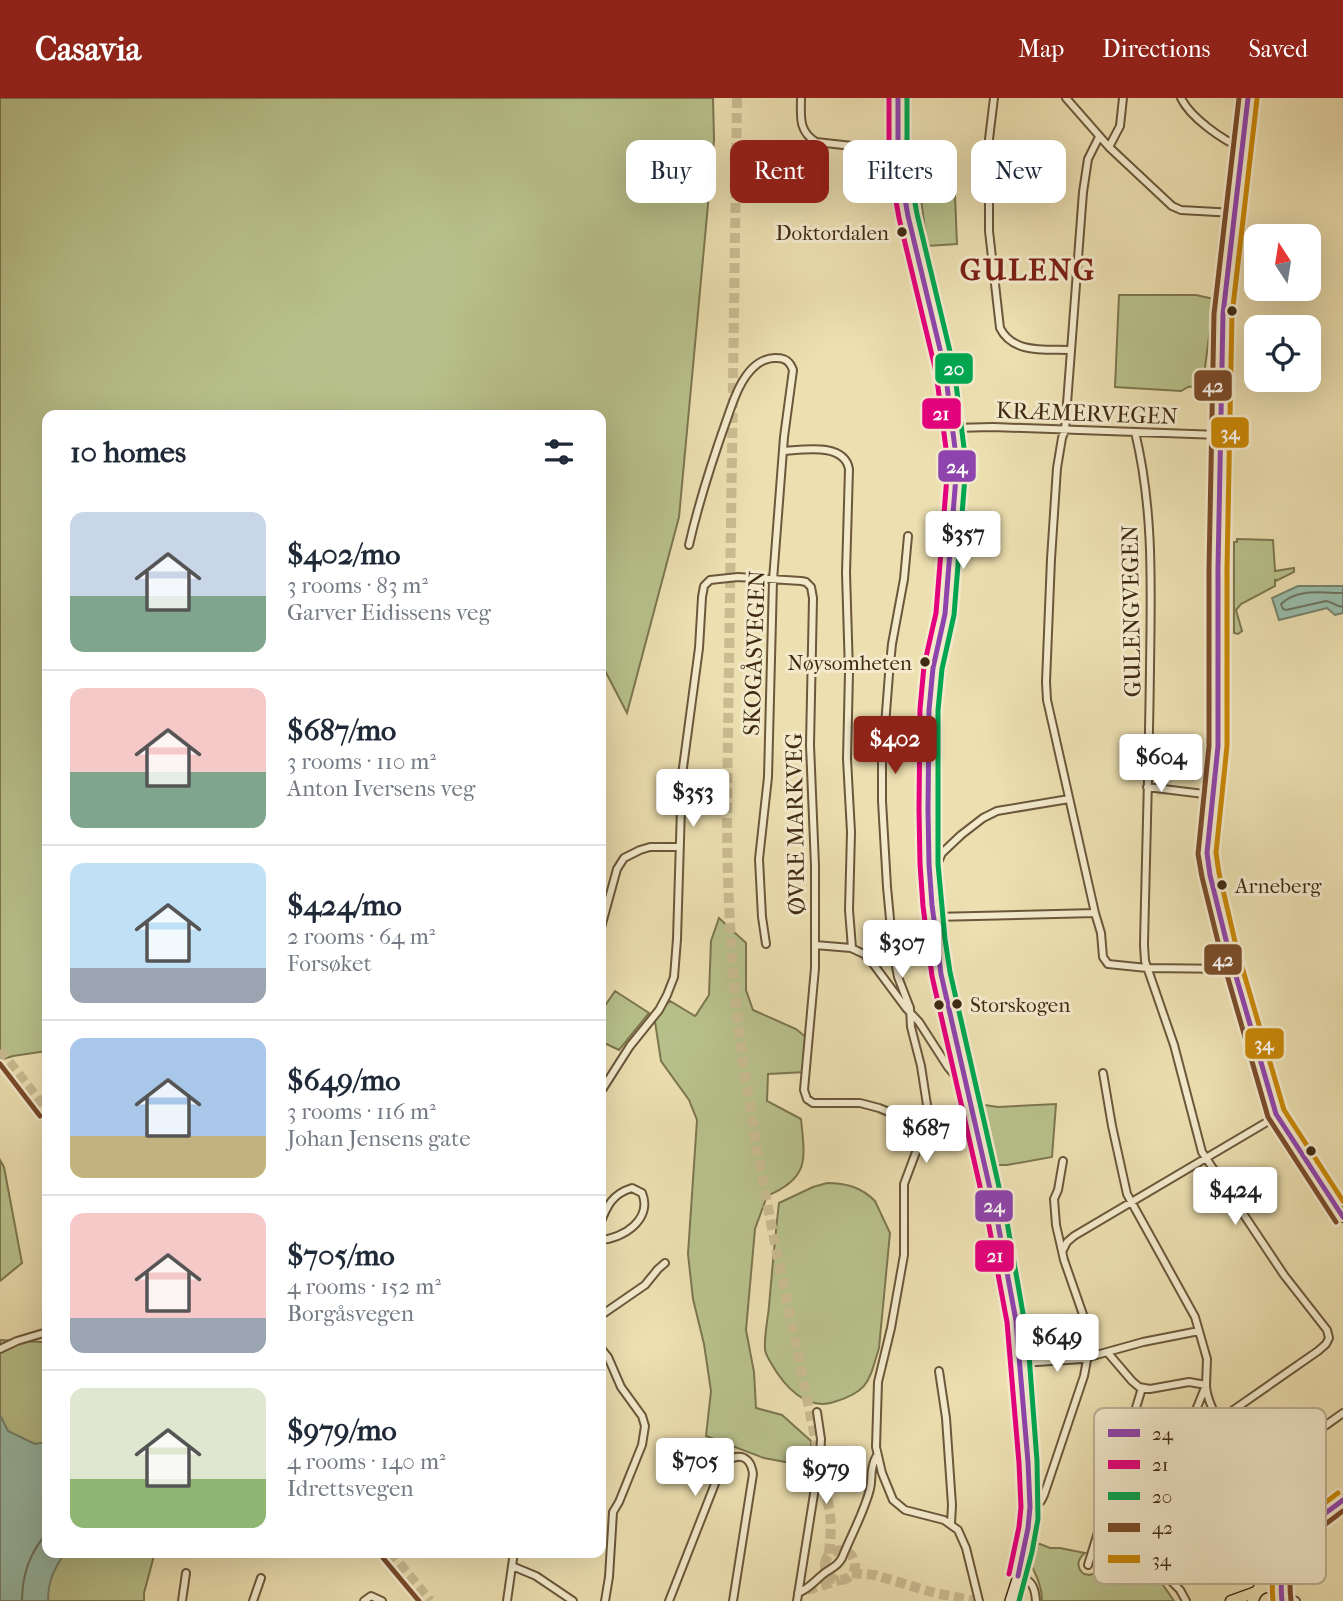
<!DOCTYPE html>
<html lang="en">
<head>
<meta charset="utf-8">
<style>
	body { margin:0; font-family:"IM FELL French Canon",serif; background:#f2f2f3; color:#1f2937; height:100vh; display:flex; flex-direction:column; font-size:26px; white-space:nowrap }
	* { box-sizing:border-box; margin:0 }
	p { font-size:23px; color:#747a83 }
	.icon { flex:none; width:38px; height:38px; fill:none; stroke:currentColor; stroke-width:2; stroke-linecap:round; stroke-linejoin:round }
	.map { position:relative; flex:1; overflow:hidden }
	.side { position:absolute; left:42px; top:312px; width:564px; height:1148px; display:flex; flex-direction:column; background:#fff; border-radius:14px; box-shadow:0 7px 28px #0002 }
	.side>* { flex:none }
	.hud { position:absolute; left:626px; top:42px; width:611px; height:63px; display:flex; gap:14px }
	.needle { width:46px; rotate:348deg }
	.tools { position:absolute; left:1244px; top:126px; display:grid; gap:14px }
	.tools a { display:grid; place-items:center; width:77px; height:77px; border-radius:14px; background:#fff; box-shadow:0 7px 28px #0002; font-size:35px }
	.price { position:absolute; translate:-50% -60px; padding:0 16px; border-radius:7px; background:#fff; color:#222; font-size:23px; line-height:46px; filter:drop-shadow(0 2px 4px #0008) }
	.price::after { content:''; position:absolute; left:50%; top:42px; width:21px; height:16px; margin-left:-10px; background:inherit; clip-path:polygon(0 0,100% 0,50% 100%) }
	.price.current { background:#8f2418; color:#fff }
	ul { padding:0; list-style:none }
	li { display:flex; align-items:center; gap:21px; height:175px; padding:0 28px }
	li+li { border-top:2px solid #e0e1e3 }
	li span { display:grid; place-items:center; flex:none; width:196px; height:140px; border-radius:14px; color:#555 }
	li>.icon { margin-inline-start:auto }
	span .icon { width:84px; height:84px; fill:#fffc; stroke-width:1 }
	li b { font-size:30px }
	h2 { display:flex; justify-content:space-between; align-items:center; height:84px; padding:0 28px; font-size:30px }
	.chip { padding:0 24px; border-radius:14px; background:#fff; box-shadow:0 7px 28px #0002; font-size:24px; line-height:63px }
	.chip.current { background:#8f2418; color:#fff }
	header { display:flex; align-items:center; gap:42px; box-sizing:border-box; height:98px; padding:0 35px; background:#8f2418; color:#fff }
	header strong { font-size:33px }
	nav { display:flex; gap:38px; margin-inline-start:auto; font-size:24px }
	.map>svg:first-child { display:block }
</style>
</head>
<body>
<header>
<strong>Casavia</strong>
<nav><a>Map</a><a>Directions</a><a>Saved</a></nav>
</header>
<div class="map">
<svg width="1343" height="1503" viewBox="0 0 1343 1503">
	<rect width="100%" height="100%" fill="#ecdfb0"/>
	<filter id="stains"><feTurbulence type="fractalNoise" baseFrequency=".00286" numOctaves="4"/><feColorMatrix values="0 0 0 0 .2 0 0 0 0 .09 0 0 0 0 .02 0 0 0 .5 -.17"/></filter>
	<radialGradient id="worn" r=".72"><stop offset=".6" stop-color="#630" stop-opacity="0"/><stop offset="1" stop-color="#630" stop-opacity=".3"/></radialGradient>
	<path fill="#b8c18b" stroke="#7c764f" stroke-width="2" d="M0,0H713L714,42L679,419L627,615L600,563V317H47V953L13,958L0,962Z
		M955,98L957,146L927,148L921,101Z
		M1119,197H1196L1214,201L1205,269V287L1188,289L1181,293L1115,289Z
		M1237,441L1273,442L1275,473L1294,470V474L1276,483L1275,481V488L1241,506L1236,512L1242,533L1238,536L1234,535V444H1237Z
		M719,820L746,845V892L753,912L796,931L807,940L806,974L768,976L767,1003L801,1021C805,1061 810,1080 767,1098L755,1131L746,1232L754,1274L756,1310L782,1317L811,1343L812,1369L764,1360L706,1338L711,1293L704,1246L693,1201L688,1156L697,1022L689,1002L661,963L654,917L670,903L695,918L696,917L709,897L711,843Z
		M615,893L649,915L619,952L600,943V915Z
		M978,1006L998,1009L1056,1006L1052,1059L1007,1067H990L976,1009Z
		M0,1062L4,1069L22,1165L0,1183Z
		M827,1085C846,1085 861,1089 875,1103L890,1135L879,1250C869,1282 870,1293 834,1304C806,1313 784,1288 771,1265C769,1261 765,1256 765,1251C764,1237 768,1221 769,1208C772,1174 775,1139 779,1105L813,1089Z
		M0,1242L43,1244L47,1243V1454H155L144,1495V1503H0Z
		M1037,1446H1040L1050,1450H1060L1085,1455C1077,1461 1076,1470 1084,1476L1090,1477L1095,1475L1098,1465L1095,1456L1136,1466L1137,1475L1147,1473L1163,1487L1174,1503H1042C1042,1497 1041,1491 1039,1485C1033,1466 1025,1467 1037,1446Z"/>
	<path fill="#99bdab" stroke="#75826e" stroke-width="2" d="M1298,488H1343V515L1335,517L1327,510L1279,522L1272,500Z
		M0,1317L8,1333L35,1346L47,1344V1454H65C54,1472 48,1482 48,1503H0Z"/>
	<g fill="none" stroke-linecap="round" stroke-linejoin="round">
		<path stroke="#6c745f" stroke-width="2" d="M1343,495C1322,495 1297,490 1281,506L1283,511L1286,512L1326,503C1333,504 1334,508 1343,509
			M22,1503C22,1477 30,1454 47,1435"/>
		<path stroke="#cabb91" stroke-width="10" stroke-dasharray="10 5" stroke-linecap="butt" d="M737,0L727,708C727,800 732,893 746,983C768,1128 803,1272 830,1416L831,1429L829,1456
			M0,952L47,1013
			M825 1467a15 15 0 1 1 30 0a15 15 0 1 1-30 0Z
			M390,1454L430,1503
			M852,1475L875,1477L935,1495L976,1503
			M807,1492L840,1482"/>
		<defs>
			<path id="street" d="M801,0C801,18 798,33 816,44L898,53
				M898,0V53L902,84L908,118L945,272L957,366L945,516L933,570L929,612L928,712L929,766L932,807L941,876L998,1126L1016,1223L1028,1364L1030,1409L1028,1430L1018,1478C1032,1482 1035,1489 1036,1503
				M994,0L989,41V133L1000,230C1013,256 1045,251 1070,252
				M1066,0L1109,49L1172,108L1181,112L1234,115
				M1181,0C1190,19 1222,42 1242,50
				M1109,49L1120,28L1123,0
				M953,330L993,329L1220,337
				M1135,334C1154,412 1151,490 1150,569C1149,662 1146,754 1144,847L1145,863L1174,947L1202,1054L1284,1177L1327,1232L1329,1240L1326,1246L1318,1253L1219,1322
				M783,353C803,352 844,344 849,371L846,475L849,574L847,661L851,734L849,812L852,850
				M908,438L904,481L892,546L889,576L882,666V703L887,789L893,853L898,879L910,910L911,929L921,968L927,1007L916,1054L904,1086V1157L891,1230L878,1284L876,1349L882,1375L893,1402L905,1412L944,1422L958,1432L966,1450L979,1503
				M689,447C699,403 713,360 728,318C733,304 737,290 746,278C753,268 764,259 777,260C786,260 790,264 793,272L784,339L773,482L768,679L759,761L762,819L766,846
				M1147,689L1212,697
				M930,780L937,776L938,764L942,755L961,737L983,720L997,713L1069,701
				M1095,815L1052,624L1047,602L1046,584L1051,461L1057,370L1062,340L1065,332L1083,94L1088,61L1099,39
				M934,819L1095,815L1101,835L1103,859L1108,866L1147,870L1234,871
				M600,833L617,771L624,760L640,752L650,749H679
				M815,847L851,850L864,856L874,867L906,910L919,924L948,969L953,975L964,980
				M1103,975L1112,1028L1127,1096L1195,1219L1199,1233
				M600,995L630,948L659,912L667,897L674,879L677,841L682,677L699,550L702,499L704,488L710,482L738,479L801,483L806,484L811,489L813,500L810,647L815,768V870L804,992L807,1001L813,1005H860L879,1010L901,1019L924,1025
				M600,1126C607,1108 612,1096 632,1090L642,1095C653,1121 623,1141 600,1142
				M1063,1152L1067,1144L1074,1138L1277,1018
				M600,1218L645,1187L658,1171L665,1165
				M600,1249L608,1259L621,1289L642,1318L645,1328L642,1347L619,1404L613,1414L609,1479L605,1503
				M0,1251L17,1243L47,1234
				M1108,1255L1132,1283L1139,1289L1150,1291L1189,1284L1206,1287C1207,1317 1247,1364 1265,1388C1277,1404 1288,1421 1301,1436
				M1021,1265L1082,1261L1143,1244L1199,1233L1207,1261L1206,1287L1194,1317L1153,1455L1143,1468
				M939,1273L946,1320L952,1407L951,1426
				M1030,1409L1041,1403L1044,1397L1084,1278L1089,1251L1087,1228L1064,1162L1056,1127L1054,1101L1058,1092L1063,1063
				M1158,1439L1167,1437L1211,1409L1343,1315
				M1153,1455L1154,1465L1157,1469L1180,1492L1186,1503
				M1088,1467L1142,1290
				M512,1468L536,1478L573,1503
				M798,1495C808,1491 813,1485 821,1478C829,1470 836,1471 842,1460C851,1437 864,1415 870,1391C873,1379 869,1372 876,1359
				M1280,1495L1296,1503
				M182,1503L186,1475
				M253,1503L261,1480
				M364,1503L371,1498L382,1503
				M507,1503L514,1454
				M669,1503L720,1373C729,1355 750,1352 753,1376L733,1503
				M797,1503L820,1358L821,1341L817,1314"/>
			<path id="secondary" d="M1248,0L1223,216L1218,471V648L1207,755L1210,777L1229,854L1276,1016L1343,1119
				M1257,1493C1275,1454 1309,1428 1343,1402
				M1280,1495V1474L1287,1452
				M1010,1503L1018,1478"/>
			<path id="primary" d="M1231,1503L1256,1494
				M1253,1503C1256,1490 1267,1485 1278,1493L1282,1503"/>
		</defs>
		<use href="#street" stroke="#6b573a" stroke-width="10"/>
		<use href="#secondary" stroke="#402a13" stroke-width="12"/>
		<use href="#primary" stroke="#402a13" stroke-width="13"/>
		<use href="#street" stroke="#f3eacc" stroke-width="6"/>
		<use href="#secondary" stroke="#f3eacc" stroke-width="9"/>
		<use href="#primary" stroke="#ecdfb0" stroke-width="10"/>
		<defs>
			<path id="bus-1" d="M898,0V53L902,84L908,118L945,272L957,366L945,516L933,570L929,612L928,712L929,766L932,807L941,876L998,1126L1016,1223L1028,1364L1030,1409L1028,1430L1018,1478
				M1248,0L1223,216L1218,471V648L1207,755L1210,777L1229,854L1276,1016L1343,1119
				M1282,1503C1276,1446 1302,1433 1343,1402"/>
			<path id="bus-2" d="M889,0V53L893,86L899,120L936,274L948,366L936,515L924,568L920,611L919,712L920,766L923,808L932,878L989,1128L1007,1224L1019,1365L1021,1409L1019,1429L1009,1476"/>
			<path id="bus-3" d="M907,0V52L911,83L917,116L954,270L966,366L954,517L942,571L938,612V766L945,841L950,874L1007,1124L1028,1244L1037,1363L1038,1421L1032,1454L1019,1503"/>
			<path id="bus-4" d="M1239,0L1214,216L1209,471V648L1198,756L1202,779L1221,856L1268,1019L1336,1124
				M0,966L40,1018
				M383,1460L419,1503
				M1291,1502C1285,1452 1307,1440 1343,1413"/>
			<path id="bus-5" d="M1257,1L1232,217L1227,471V648L1216,755L1219,775L1237,852L1284,1012L1343,1103
				M1273,1503C1267,1444 1295,1427 1338,1395"/>
		</defs>
		<use href="#bus-1" stroke="#f3eacc" stroke-width="10"/>
		<use href="#bus-2" stroke="#f3eacc" stroke-width="10"/>
		<use href="#bus-3" stroke="#f3eacc" stroke-width="10"/>
		<use href="#bus-4" stroke="#f3eacc" stroke-width="10"/>
		<use href="#bus-5" stroke="#f3eacc" stroke-width="10"/>
		<use href="#bus-1" stroke="#8e44ad" stroke-width="5"/>
		<use href="#bus-2" stroke="#e5007d" stroke-width="5"/>
		<use href="#bus-3" stroke="#00a651" stroke-width="5"/>
		<use href="#bus-4" stroke="#7a4b2a" stroke-width="5"/>
		<use href="#bus-5" stroke="#c98705" stroke-width="5"/>
	</g>
	<g fill="#402a13" stroke="#f3eacc" stroke-width="2.5">
		<circle cx="902" cy="134" r="6"/>
		<circle cx="1232" cy="213" r="6"/>
		<circle cx="925" cy="564" r="6"/>
		<circle cx="1222" cy="787" r="6"/>
		<circle cx="957" cy="906" r="6"/>
		<circle cx="939" cy="907" r="6"/>
		<circle cx="1311" cy="1053" r="6"/>
	</g>
	<g text-anchor="middle" stroke-width="6" stroke-linejoin="round" paint-order="stroke">
		<g font-size="21" fill="#402a13" stroke="#f3eacc" text-anchor="end">
			<text x="889" y="142">Doktordalen</text>
			<text x="912" y="572">Nøysomheten</text>
			<text x="1235" y="795" text-anchor="start">Arneberg</text>
			<text x="970" y="914" text-anchor="start">Storskogen</text>
		</g>
		<g font-size="23" fill="#402a13" stroke="#f3eacc">
			<text transform="translate(1087 315) rotate(2)" y="8">KRÆMERVEGEN</text>
			<text transform="translate(1131 513) rotate(-91)" y="8">GULENGVEGEN</text>
			<text transform="translate(754 555) rotate(-88)" y="8">SKOGÅSVEGEN</text>
			<text transform="translate(795 726) rotate(-91)" y="8">ØVRE MARKVEG</text>
		</g>
		<g font-size="30" font-weight="bold" letter-spacing="2" fill="#7a1f14" stroke="#f3eacc">
			<text x="1028" y="182">GULENG</text>
		</g>
	</g>
	<rect x="1094" y="1310" width="232" height="176" rx="10" fill="#f3eacc" stroke="#bdb094" stroke-width="2"/>
	<rect x="1108" y="1331" width="32" height="8" fill="#8e44ad"/>
	<rect x="1108" y="1362" width="32" height="9" fill="#e5007d"/>
	<rect x="1108" y="1394" width="32" height="8" fill="#00a651"/>
	<rect x="1108" y="1425" width="32" height="9" fill="#7a4b2a"/>
	<rect x="1108" y="1457" width="32" height="8" fill="#c98705"/>
	<g font-size="19" fill="#402a13">
		<text x="1152" y="1342">24</text>
		<text x="1152" y="1373">21</text>
		<text x="1152" y="1405">20</text>
		<text x="1152" y="1436">42</text>
		<text x="1152" y="1468">34</text>
	</g>
	<g stroke="#f3eacc" stroke-width="2.5">
		<rect x="934" y="254" width="40" height="33" rx="7" fill="#00a651"/>
		<rect x="1193" y="271" width="40" height="33" rx="7" fill="#7a4b2a"/>
		<rect x="921" y="299" width="41" height="33" rx="7" fill="#e5007d"/>
		<rect x="1210" y="318" width="40" height="33" rx="7" fill="#c98705"/>
		<rect x="937" y="351" width="40" height="34" rx="7" fill="#8e44ad"/>
		<rect x="1203" y="845" width="40" height="33" rx="7" fill="#7a4b2a"/>
		<rect x="1244" y="929" width="41" height="33" rx="7" fill="#c98705"/>
		<rect x="974" y="1091" width="40" height="34" rx="7" fill="#8e44ad"/>
		<rect x="974" y="1141" width="41" height="34" rx="7" fill="#e5007d"/>
	</g>
	<g font-size="19" text-anchor="middle" font-weight="bold" fill="#fff">
		<text x="954" y="277">20</text>
		<text x="1213" y="294">42</text>
		<text x="941" y="322">21</text>
		<text x="1230" y="341">34</text>
		<text x="957" y="375">24</text>
		<text x="1223" y="868">42</text>
		<text x="1264" y="952">34</text>
		<text x="994" y="1114">24</text>
		<text x="995" y="1164">21</text>
	</g>
	<rect width="100%" height="100%" filter="url(#stains)"/>
	<rect width="100%" height="100%" fill="url(#worn)"/>
</svg>
<div class="tools">
<a><svg class="needle" viewBox="-14 -14 28 28"><path d="M0-13l5 13h-10z" fill="#e53935"/><path d="M0 13l5-13h-10z" fill="#747a83"/></svg></a>
<a><svg class="icon" aria-label="locate" viewBox="0 0 24 24"><circle cx="12" cy="12" r="6"/><path d="M12 2v4M12 18v4M2 12h4M18 12h4"/></svg></a>
</div>
<b class="price" style="left:963px;top:473px">$357</b>
<b class="price current" style="left:895px;top:678px">$402</b>
<b class="price" style="left:1161px;top:696px">$604</b>
<b class="price" style="left:693px;top:731px">$353</b>
<b class="price" style="left:902px;top:882px">$307</b>
<b class="price" style="left:926px;top:1067px">$687</b>
<b class="price" style="left:1235px;top:1129px">$424</b>
<b class="price" style="left:1057px;top:1276px">$649</b>
<b class="price" style="left:695px;top:1400px">$705</b>
<b class="price" style="left:826px;top:1408px">$979</b>
<div class="hud">
<a class="chip">Buy</a>
<a class="chip current">Rent</a>
<a class="chip">Filters</a>
<a class="chip">New</a>
</div>
<section class="side">
<h2>10 homes<svg class="icon" aria-label="filters" viewBox="0 0 24 24"><path d="M4 7h16M4 17h16"/><circle cx="9" cy="7" r="2"/><circle cx="15" cy="17" r="2"/></svg></h2>
<ul>
<li><span style="background:linear-gradient(#c9d6e8 60%,#7fa58c 0)"><svg class="icon" aria-label="home" viewBox="0 0 24 24"><path d="M3 11l9-7 9 7M6 9v11h12V9"/></svg></span><div><b>$402/mo</b><p>3 rooms · 83 m²</p><p>Garver Eidissens veg</p></div></li>
<li><span style="background:linear-gradient(#f6c9c9 60%,#7fa58c 0)"><svg class="icon" aria-label="home" viewBox="0 0 24 24"><path d="M3 11l9-7 9 7M6 9v11h12V9"/></svg></span><div><b>$687/mo</b><p>3 rooms · 110 m²</p><p>Anton Iversens veg</p></div></li>
<li><span style="background:linear-gradient(#bfe0f5 75%,#9aa5b1 0)"><svg class="icon" aria-label="home" viewBox="0 0 24 24"><path d="M3 11l9-7 9 7M6 9v11h12V9"/></svg></span><div><b>$424/mo</b><p>2 rooms · 64 m²</p><p>Forsøket</p></div></li>
<li><span style="background:linear-gradient(#a9c7e8 70%,#c2b280 0)"><svg class="icon" aria-label="home" viewBox="0 0 24 24"><path d="M3 11l9-7 9 7M6 9v11h12V9"/></svg></span><div><b>$649/mo</b><p>3 rooms · 116 m²</p><p>Johan Jensens gate</p></div></li>
<li><span style="background:linear-gradient(#f6c9c9 75%,#9aa5b1 0)"><svg class="icon" aria-label="home" viewBox="0 0 24 24"><path d="M3 11l9-7 9 7M6 9v11h12V9"/></svg></span><div><b>$705/mo</b><p>4 rooms · 152 m²</p><p>Borgåsvegen</p></div></li>
<li><span style="background:linear-gradient(#dfe7d0 65%,#8fb573 0)"><svg class="icon" aria-label="home" viewBox="0 0 24 24"><path d="M3 11l9-7 9 7M6 9v11h12V9"/></svg></span><div><b>$979/mo</b><p>4 rooms · 140 m²</p><p>Idrettsvegen</p></div></li>
</ul>
</section>
</div>
</body>
</html>
